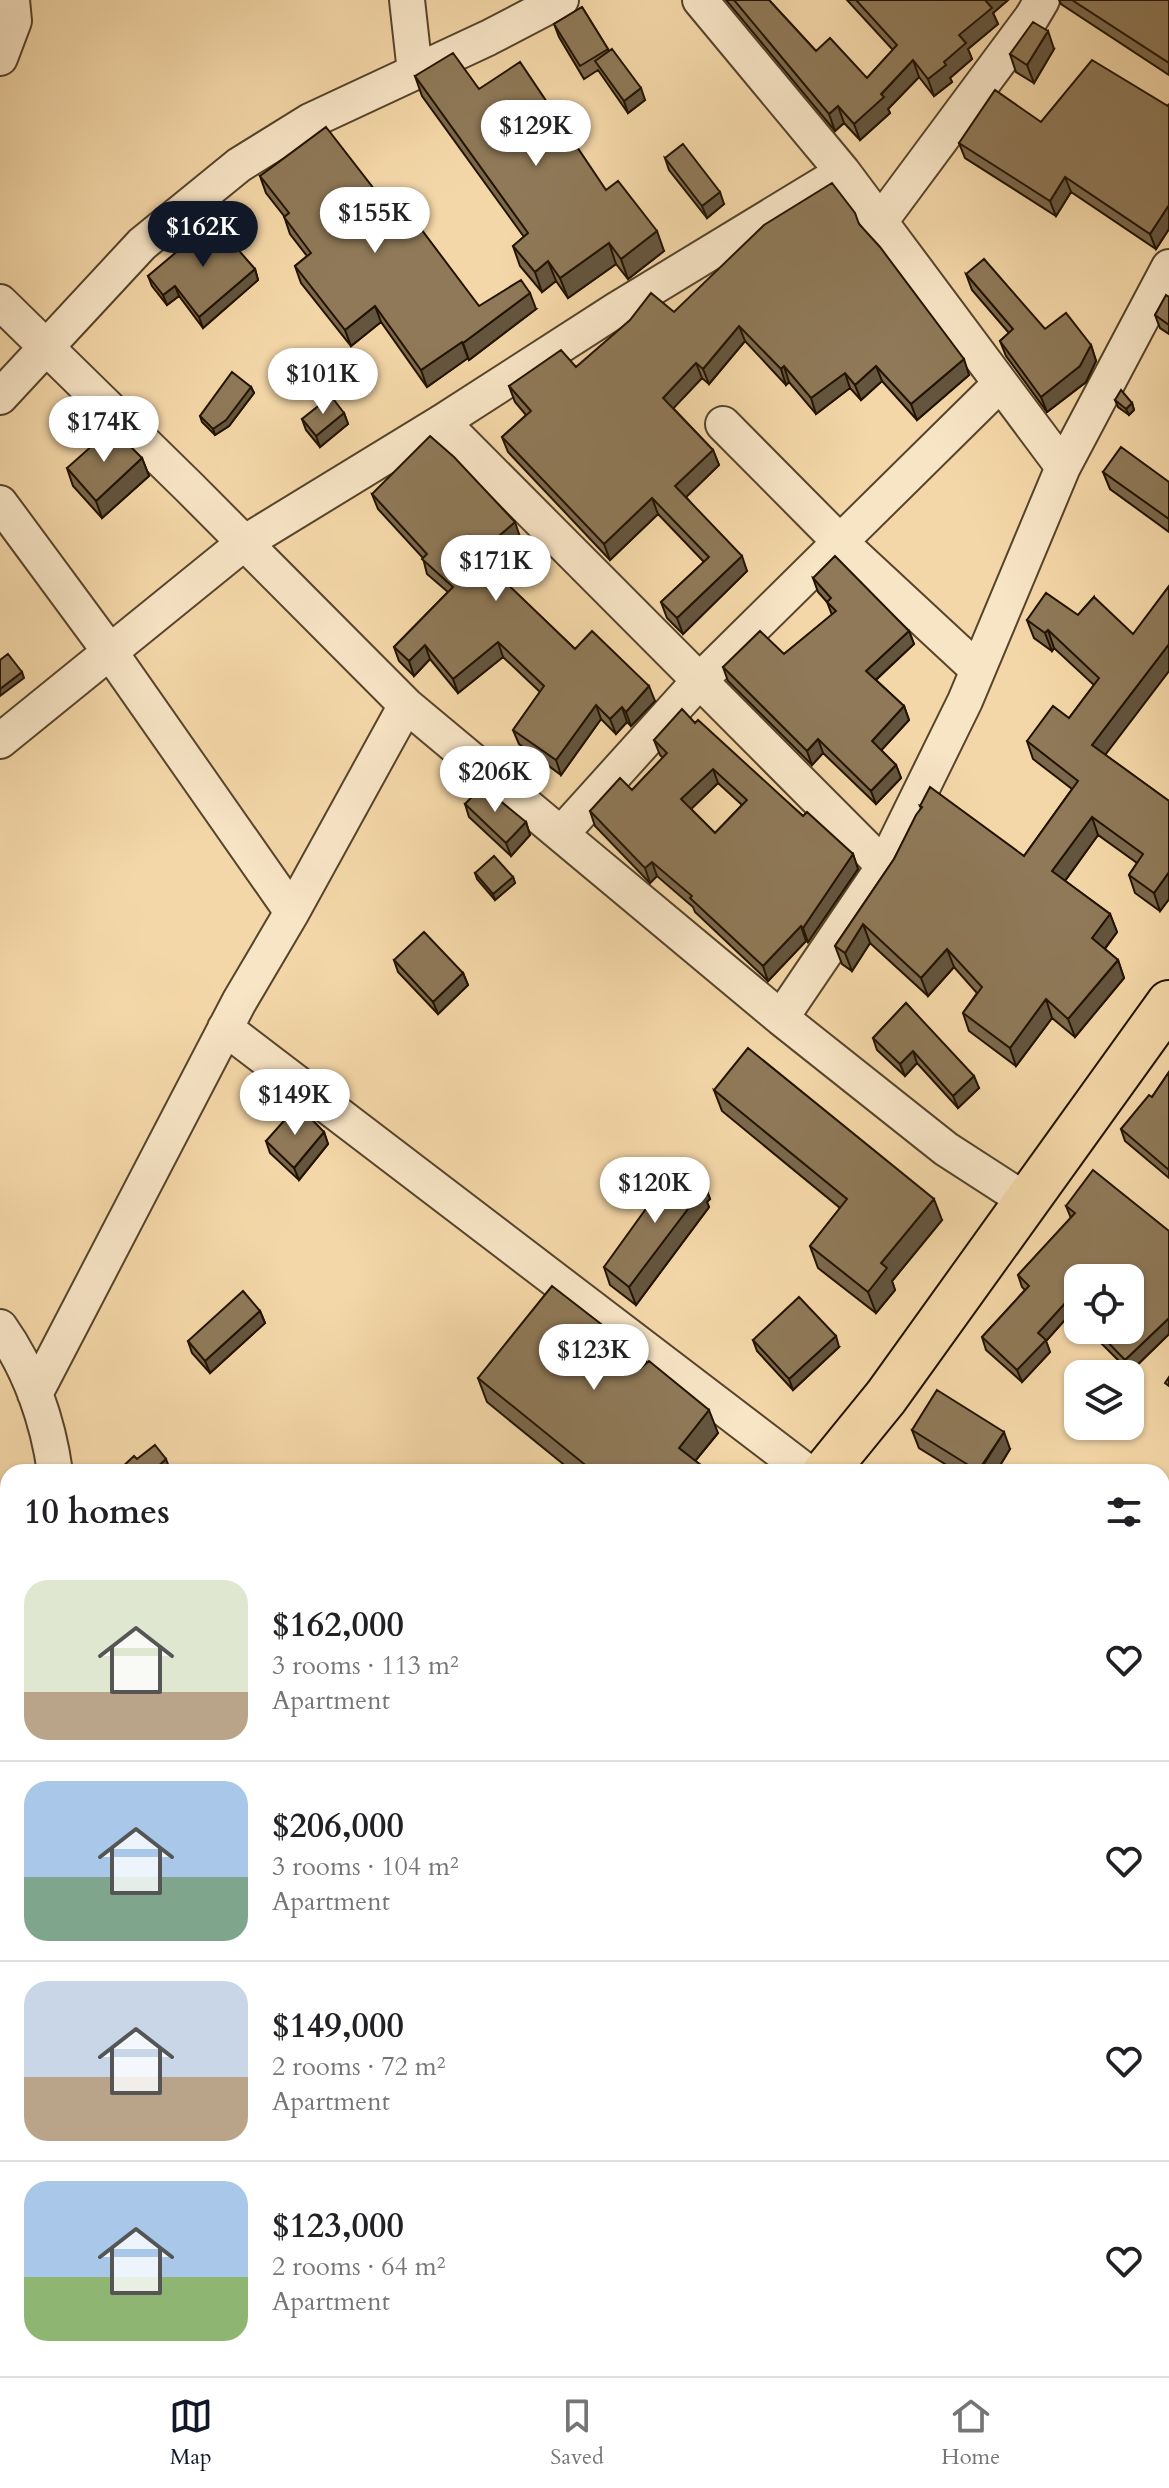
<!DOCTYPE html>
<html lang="en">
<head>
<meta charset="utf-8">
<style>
	body { margin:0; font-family:Cardo,serif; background:#f6f6f6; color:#202124; height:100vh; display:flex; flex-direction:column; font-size:30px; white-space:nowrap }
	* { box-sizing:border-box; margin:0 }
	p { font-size:26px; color:#757577 }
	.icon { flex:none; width:44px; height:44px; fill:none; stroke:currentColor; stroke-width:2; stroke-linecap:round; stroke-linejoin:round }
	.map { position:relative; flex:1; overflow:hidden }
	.sheet { position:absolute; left:0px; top:1464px; width:1170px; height:912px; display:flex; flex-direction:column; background:#fff; border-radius:24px 24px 0 0; box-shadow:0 2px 6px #0004 }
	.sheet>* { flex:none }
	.fabs { position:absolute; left:1064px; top:1264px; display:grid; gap:16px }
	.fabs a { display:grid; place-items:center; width:80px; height:80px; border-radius:16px; background:#fff; box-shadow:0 2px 6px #0004; font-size:40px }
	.price { position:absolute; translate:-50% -68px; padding:0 18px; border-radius:28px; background:#fff; color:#222; font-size:26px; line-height:52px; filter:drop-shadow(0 2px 4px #0008) }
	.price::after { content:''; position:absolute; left:50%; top:48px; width:24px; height:18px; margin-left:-12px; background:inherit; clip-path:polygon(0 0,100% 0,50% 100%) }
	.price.on { background:#111827; color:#fff }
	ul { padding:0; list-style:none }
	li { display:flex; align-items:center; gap:24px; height:200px; padding:0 24px }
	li+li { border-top:2px solid #e0e0e0 }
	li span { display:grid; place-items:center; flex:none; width:224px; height:160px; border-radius:24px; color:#555 }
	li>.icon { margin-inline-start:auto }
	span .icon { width:96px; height:96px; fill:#fffc; stroke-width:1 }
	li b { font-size:34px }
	h2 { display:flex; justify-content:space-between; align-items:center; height:96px; padding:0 24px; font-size:34px }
	.menu { display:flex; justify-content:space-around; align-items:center; height:112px; border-top:2px solid #e0e0e0; background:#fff; font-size:22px; color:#757577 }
	.menu a { display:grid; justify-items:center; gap:4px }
	.menu .on { color:#111827 }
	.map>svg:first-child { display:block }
</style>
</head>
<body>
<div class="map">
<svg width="1169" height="2376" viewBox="0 0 1169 2376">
	<rect width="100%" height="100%" fill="#f4d7a8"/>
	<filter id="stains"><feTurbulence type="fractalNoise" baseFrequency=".0025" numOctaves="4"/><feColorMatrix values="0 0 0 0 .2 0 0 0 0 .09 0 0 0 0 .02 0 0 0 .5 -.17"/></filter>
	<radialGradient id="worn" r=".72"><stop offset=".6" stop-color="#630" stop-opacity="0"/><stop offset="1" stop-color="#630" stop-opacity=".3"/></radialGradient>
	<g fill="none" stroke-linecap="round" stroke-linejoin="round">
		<defs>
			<path id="minor" d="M407,0L415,72
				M700,0L843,172L1063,467
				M0,58L14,21L12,0
				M879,223L1032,17L1042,0
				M0,302L189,487L406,705L781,1018L946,1149L1028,1202
				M0,397L142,244L239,165L310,121L488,38L561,0
				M442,422L884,866
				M723,424L839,541L978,670
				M0,503L110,652L292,912
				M0,741L244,543L442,422L616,310L843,172
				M561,834L700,680L1000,384
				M781,1018L884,866L965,701L1063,467L1169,267
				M225,1028L807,1472
				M0,1327C30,1369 48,1421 55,1472
				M35,1394L239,1002L292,912L406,705
				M0,1680L8,1679
				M1162,2067L1169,2074
				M834,2376L844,2368"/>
			<path id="primary" d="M825,1472L886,1397L1169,1003"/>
			<path id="trunk" d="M0,1940L8,1939
				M1018,2368L1026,2376
				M1076,2368L1084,2376
				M6,2376L14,2368"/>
		</defs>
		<use href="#minor" stroke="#56442b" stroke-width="38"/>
		<use href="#primary" stroke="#221301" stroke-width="48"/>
		<use href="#trunk" stroke="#221301" stroke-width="48"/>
		<use href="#minor" stroke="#f8e5c6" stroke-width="34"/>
		<use href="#primary" stroke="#f4d7a8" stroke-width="44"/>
		<use href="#trunk" stroke="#f4d7a8" stroke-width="44"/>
	</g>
	<path fill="#7b684c" stroke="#221301" stroke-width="2" fill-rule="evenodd" d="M726,0H769L816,51L867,78L893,50L847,0H1008L993,13L998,24L968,49L972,59L950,78L952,82L934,96L919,77L888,109L890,113L860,140L844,123L835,131Z
		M1059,0H1169V75L1061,4Z
		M582,7L609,51L645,100L628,113L598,70L584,79L559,37L554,24Z
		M1054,49L1034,83L1016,72L1010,54Z
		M415,76L479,89L606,190L664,251L628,279L616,264L568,298L556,281L542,292L520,266L513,246L524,237L422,96Z
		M1169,104V229L1156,249L1071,192L1056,216L965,158L959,143L1041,122L1168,106Z
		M665,158L724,204L707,218L669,170Z
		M260,176L399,221L479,306L536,309L469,360L468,358L427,387L381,322L351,346L301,283L295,266L307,256L290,234L284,216L266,193Z
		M859,224L969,375L917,420L882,381L861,400L850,388L816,414L789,382L786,385L745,341L709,384L702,378L673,408L713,450L719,465L686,497L747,571L683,634L667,618L661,602L704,562L658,514L610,560L508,452L502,437L526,415L515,402L509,386L576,367L674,312Z
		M255,269L258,280L203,328L179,296L167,305L152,286L148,276Z
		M966,274L1045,329L1091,345L1096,361L1086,382L1047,412L1006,356L1000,341L1009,333L972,290Z
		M1169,297V334L1160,328L1155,315Z
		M251,387L254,393L229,426L215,435L202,422L200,416Z
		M1115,400L1132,403L1134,410L1129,415L1118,407Z
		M344,413L348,424L320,447L306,430L302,419Z
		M142,458L149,476L102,518L73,486L67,468Z
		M1103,472L1169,482V532L1110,489Z
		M372,494L520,537L487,565L575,649L655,701L631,726L627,722L616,734L601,719L561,775L519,744L513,730L540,692L503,657L458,693L430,659L414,676L399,661L394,647L448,592L427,574L423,558L378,509Z
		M813,578L909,631L914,644L876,680L904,706L909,720L881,750L896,765L901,778L876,804L823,753L812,765L728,681L723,667L784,654L832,615L827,602L818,592Z
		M1094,597L1105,755L1169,801V899L1160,911L1135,893L1129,875L1137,863L1098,835L1065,881L1110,914L1117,932L1105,949L1118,960L1124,978L1075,1037L1052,1018L1016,1066L969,1031L963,1013L977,993L954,967L928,996L870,943L852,971L842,964L835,946L894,859L921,808L920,806L1024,856L1072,789L1033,759L1027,741L1069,718L1094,685L1054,648L1052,651L1034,638L1027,620L1078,615Z
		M695,723L803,816L853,854L858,869L808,942L806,941L768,981L695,912L693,907L657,876L650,883L648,881L595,826L590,811L632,790L663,758L660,755L654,740ZM718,783L742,805L715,833L691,809Z
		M465,804L526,822L530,835L511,856L469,817Z
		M475,873L513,877L515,883L495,900L477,879Z
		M394,960L463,973L468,985L438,1014L398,972Z
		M906,1003L979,1088L958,1108L917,1063L905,1076L877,1050L873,1038Z
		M1169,1072V1178L1125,1141L1121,1129L1152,1097Z
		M714,1090L942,1220L892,1281L895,1290L876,1313L818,1268L810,1246L840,1208L722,1111Z
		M324,1132L328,1144L299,1180L270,1153L266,1141Z
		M703,1181L710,1199L707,1202L709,1207L636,1305L610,1285L604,1267Z
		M1066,1206L1169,1231V1334L1130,1372L1088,1330H1130L1078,1278V1320L1071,1313L1046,1341L1050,1352L1022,1382L986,1350L982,1337L1025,1290L1022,1287L1018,1275L1071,1218Z
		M260,1311L265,1323L210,1373L192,1353L188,1341Z
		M753,1340L839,1347L793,1390L757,1351Z
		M645,1358L647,1363L718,1433L695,1461L706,1469V1472H573L487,1402L478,1378Z
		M912,1430L1010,1449L996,1472H958L919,1448Z
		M0,1580L8,1606V1640L0,1643Z
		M1169,2210V2255L1162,2246V2216Z
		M41,2368H179L170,2376H102L99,2372L95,2376H44Z"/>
	<path fill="#64553e" stroke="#221301" stroke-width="2" d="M984,0H1008L993,13L998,24L968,49L972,59L950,78L952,82L934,96L928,79L944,62L959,35Z
		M1048,31L1054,49L1034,83L1027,65Z
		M913,60L919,77L888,109L890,113L860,140L854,124Z
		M641,88L645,100L628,113L624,101Z
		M838,106L844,123L835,131L829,114Z
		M1065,177L1071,192L1056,216L1050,201Z
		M720,192L724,204L707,218L702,206Z
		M1169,205V229L1156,249L1150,234Z
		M657,231L664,251L628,279L621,259Z
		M609,243L616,264L568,298L560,278Z
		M548,261L556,281L542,292L535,272Z
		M255,269L258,280L203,328L199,317Z
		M175,286L179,296L167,305L163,295Z
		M530,293L536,309L469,360L463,343Z
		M375,306L381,322L351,346L345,330Z
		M739,326L745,341L709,384L703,369Z
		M462,342L468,358L427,387L421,370Z
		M1091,345L1096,361L1086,382L1047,412L1041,397Z
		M964,359L969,375L917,420L911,404Z
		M696,363L702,378L669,413L663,398Z
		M784,366L789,382L786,385L781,369Z
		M876,366L882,381L861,400L855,385Z
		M845,373L850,388L816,414L811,398Z
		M251,387L254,393L229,426L215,435L213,429Z
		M1132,403L1134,410L1129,415L1126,409Z
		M344,413L348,424L320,447L316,436Z
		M713,450L719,465L681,502L675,486Z
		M142,458L149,476L102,518L96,501Z
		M652,498L658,514L610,560L604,544Z
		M515,522L520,537L482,570L477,555Z
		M742,556L747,571L683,634L677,618Z
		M1048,630L1054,648L1052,651L1045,633Z
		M909,631L914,644L871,684L866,671Z
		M498,642L503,657L458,693L453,679Z
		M1169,644V671L1099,763L1092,745Z
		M425,645L430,659L414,676L409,661Z
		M22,672L24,678L0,696V689Z
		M649,686L655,701L631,726L626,712Z
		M596,705L601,719L561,775L556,760Z
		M904,706L909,720L877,755L872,741Z
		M622,707L627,722L616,734L610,719Z
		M818,739L823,753L812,765L807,751Z
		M896,765L901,778L876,804L871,791Z
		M713,769L718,783L686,814L681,799Z
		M1092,817L1098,835L1059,889L1052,871Z
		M526,822L530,835L511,856L506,843Z
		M853,854L858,869L808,942L803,928Z
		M652,862L657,876L650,883L645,868Z
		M1169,872V899L1160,911L1154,893Z
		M513,877L515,883L495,900L493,894Z
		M1110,914L1117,932L1099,956L1092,938Z
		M863,924L870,943L852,971L845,953Z
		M801,926L806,941L768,981L763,966Z
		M947,949L954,967L928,996L921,978Z
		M1118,960L1124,978L1075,1037L1068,1019Z
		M463,973L468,985L438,1014L433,1002Z
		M1046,999L1052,1018L1016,1066L1010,1048Z
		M913,1051L917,1063L905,1076L900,1064Z
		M974,1076L979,1088L958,1108L953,1096Z
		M324,1132L328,1144L299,1180L294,1168Z
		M703,1181L710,1199L707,1202L709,1207L636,1305L629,1287Z
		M934,1199L942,1220L892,1281L895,1290L876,1313L868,1292L881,1263Z
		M1067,1301L1071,1313L1046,1341L1050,1352L1022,1382L1017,1370L1038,1333Z
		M260,1311L265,1323L210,1373L205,1361Z
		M1169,1318V1334L1130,1372L1125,1360Z
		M836,1336L839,1347L793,1390L789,1379Z
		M709,1410L718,1433L687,1471L679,1448Z
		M1004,1432L1010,1449L996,1472H979Z
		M166,1459L171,1472H152Z
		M8,2190V2218L0,2223V2195Z
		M8,2298V2330L0,2338V2306Z
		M84,2368H97L99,2372L95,2376H75Z
		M160,2368H179L170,2376H151Z
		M301,2368H306L309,2376H292Z
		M495,2368H514L508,2376H490Z"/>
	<path fill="#8f7958" stroke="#221301" stroke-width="2" fill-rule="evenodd" d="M734,0H769L816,51L830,38L867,78L897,45L856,0H985L992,8L959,35L966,43L944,62L946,65L928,79L913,60L881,94L884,97L854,124L838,106L829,114Z
		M1072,0H1169V63Z
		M582,7L608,49L580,66L554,24Z
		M1033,22L1048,31L1027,65L1010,54Z
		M612,49L641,88L624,101L595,61Z
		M453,53L479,89L520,62L606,190L618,181L657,231L621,259L609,243L560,278L548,261L535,272L513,246L528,233L415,76Z
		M1092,60L1168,106L1169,104V205L1150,234L1065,177L1050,201L959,143L995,90L1041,122Z
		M326,127L399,221L409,213L479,306L521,280L530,293L463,343L462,342L421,370L375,306L345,330L295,266L311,253L284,217L289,213L260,176Z
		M683,144L720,192L702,206L665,158Z
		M832,183L855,213L859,224L880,247L964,359L911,404L876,366L855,385L845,373L811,398L784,366L781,369L739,326L703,369L696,363L663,398L713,450L675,486L742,556L677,618L661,602L709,557L652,498L604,544L502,437L531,411L509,386L561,350L576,367L630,320L651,293L674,312L764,225Z
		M213,221L255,269L199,317L175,286L163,295L148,276Z
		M984,259L1045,329L1066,313L1091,345L1080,366L1041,397L1000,341L1013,329L966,274Z
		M1166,295L1169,297V325L1155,315Z
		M232,372L251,387L226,420L213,429L200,416Z
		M1121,390L1132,403L1126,409L1115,400Z
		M331,396L344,413L316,436L302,419Z
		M112,428L142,458L96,501L67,468Z
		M430,436L454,457L515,522L477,555L575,649L592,631L649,686L626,712L622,707L610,719L596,705L556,760L513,730L544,686L498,642L453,679L425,645L409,661L394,647L453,587L422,559L427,554L372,494Z
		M1121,447L1169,482V519L1103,472Z
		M835,556L909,631L866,671L904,706L872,741L896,765L871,791L818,739L807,751L723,667L760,631L784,654L836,611L827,602L831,598L813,578Z
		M1169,586V644L1092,745L1169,801V872L1154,893L1129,875L1143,854L1092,817L1052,871L1110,914L1092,938L1118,960L1068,1019L1046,999L1010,1048L963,1013L982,987L947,949L921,978L863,924L845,953L835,946L894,859L916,815L922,807L920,806L930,787L1024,856L1078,781L1027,741L1053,706L1069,718L1099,678L1048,630L1045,633L1027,620L1046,593L1078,615L1094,597L1133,634Z
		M8,654L22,672L0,689V660Z
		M682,709L695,723L698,720L803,816L807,812L853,854L803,928L801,926L763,966L690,898L692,896L652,862L645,868L643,866L590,811L620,778L632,790L667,753L654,740ZM713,769L747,800L715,833L681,799Z
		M482,786L526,822L506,843L465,804Z
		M494,856L513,877L493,894L475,873Z
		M424,932L463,973L433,1002L394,960Z
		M906,1003L974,1076L953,1096L913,1051L900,1064L873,1038Z
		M748,1048L934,1199L881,1263L887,1268L868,1292L810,1246L847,1199L714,1090Z
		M1169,1072V1170L1121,1129L1149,1095L1152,1097Z
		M298,1105L324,1132L294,1168L266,1141Z
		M679,1163L703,1181L699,1185L703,1189L629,1287L604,1267Z
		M1093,1170L1169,1231V1318L1125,1360L1096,1330H1130V1278H1078V1312L1067,1301L1038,1333L1046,1340L1017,1370L982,1337L1029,1286L1018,1275L1075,1213L1066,1206Z
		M552,1286L645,1358L642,1367L649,1361L709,1410L679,1448L706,1469L704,1472H594L478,1378Z
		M243,1291L260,1311L205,1361L188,1341Z
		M799,1297L836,1336L789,1379L753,1340Z
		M1169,1377V1386L1165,1383Z
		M937,1390L1004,1432L978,1471L912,1430Z
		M155,1445L166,1459L152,1472H117L134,1456L137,1459Z
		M0,1583L8,1609V1622L0,1625Z
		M8,1691V1800L0,1763V1693Z
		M0,2140L8,2153V2190L0,2195Z
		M1169,2210V2248L1162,2240V2216Z
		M0,2280L8,2292V2298L0,2306Z
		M43,2368H84L75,2376H50Z
		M102,2368H160L151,2376H110Z
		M256,2368H301L292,2376H247Z
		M448,2368H495L490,2376H442Z
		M920,2368H938L945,2376H911Z"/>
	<rect width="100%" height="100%" filter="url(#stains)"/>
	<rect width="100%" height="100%" fill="url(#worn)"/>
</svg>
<div class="fabs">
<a><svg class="icon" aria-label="locate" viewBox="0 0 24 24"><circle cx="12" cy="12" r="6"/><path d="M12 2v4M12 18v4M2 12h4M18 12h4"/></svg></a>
<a><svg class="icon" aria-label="layers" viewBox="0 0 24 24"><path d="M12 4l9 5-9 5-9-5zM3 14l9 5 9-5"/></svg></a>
</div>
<b class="price" style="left:536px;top:168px">$129K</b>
<b class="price" style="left:375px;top:255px">$155K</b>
<b class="price on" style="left:203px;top:269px">$162K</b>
<b class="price" style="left:323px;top:416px">$101K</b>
<b class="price" style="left:104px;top:464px">$174K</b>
<b class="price" style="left:496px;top:603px">$171K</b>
<b class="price" style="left:495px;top:814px">$206K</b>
<b class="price" style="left:295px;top:1137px">$149K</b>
<b class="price" style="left:655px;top:1225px">$120K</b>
<b class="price" style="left:594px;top:1392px">$123K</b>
<section class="sheet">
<h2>10 homes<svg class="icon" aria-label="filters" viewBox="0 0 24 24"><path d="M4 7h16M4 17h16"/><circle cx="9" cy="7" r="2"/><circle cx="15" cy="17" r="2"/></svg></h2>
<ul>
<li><span style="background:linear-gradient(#dfe7d0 70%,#b9a48a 0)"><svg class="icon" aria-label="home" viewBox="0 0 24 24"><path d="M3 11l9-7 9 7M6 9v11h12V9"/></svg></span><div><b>$162,000</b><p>3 rooms · 113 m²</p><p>Apartment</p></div><svg class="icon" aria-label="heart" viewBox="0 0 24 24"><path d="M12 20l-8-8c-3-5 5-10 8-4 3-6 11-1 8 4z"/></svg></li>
<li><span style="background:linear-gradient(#a9c7e8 60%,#7fa58c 0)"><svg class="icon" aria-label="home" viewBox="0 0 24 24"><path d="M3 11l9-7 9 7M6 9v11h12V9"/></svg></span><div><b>$206,000</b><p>3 rooms · 104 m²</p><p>Apartment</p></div><svg class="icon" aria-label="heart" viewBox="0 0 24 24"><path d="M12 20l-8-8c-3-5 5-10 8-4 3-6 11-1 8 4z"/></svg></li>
<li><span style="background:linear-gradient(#c9d6e8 60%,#b9a48a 0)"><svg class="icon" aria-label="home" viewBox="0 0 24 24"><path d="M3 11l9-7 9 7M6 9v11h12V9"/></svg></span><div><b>$149,000</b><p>2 rooms · 72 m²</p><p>Apartment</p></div><svg class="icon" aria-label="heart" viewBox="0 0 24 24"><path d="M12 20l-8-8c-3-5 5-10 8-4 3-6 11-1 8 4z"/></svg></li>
<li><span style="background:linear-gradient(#a9c7e8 60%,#8fb573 0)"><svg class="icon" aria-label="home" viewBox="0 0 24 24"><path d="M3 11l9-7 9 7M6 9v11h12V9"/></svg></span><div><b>$123,000</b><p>2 rooms · 64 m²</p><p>Apartment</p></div><svg class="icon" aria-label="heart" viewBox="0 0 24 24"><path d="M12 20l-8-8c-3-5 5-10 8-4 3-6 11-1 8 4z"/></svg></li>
</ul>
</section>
</div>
<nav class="menu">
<a class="on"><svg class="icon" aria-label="map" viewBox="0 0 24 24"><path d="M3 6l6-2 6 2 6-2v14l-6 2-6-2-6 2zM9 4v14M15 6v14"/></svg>Map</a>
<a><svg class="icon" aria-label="saved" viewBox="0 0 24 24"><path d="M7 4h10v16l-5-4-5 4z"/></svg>Saved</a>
<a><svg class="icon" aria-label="home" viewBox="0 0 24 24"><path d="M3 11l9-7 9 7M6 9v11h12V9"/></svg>Home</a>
</nav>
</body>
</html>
